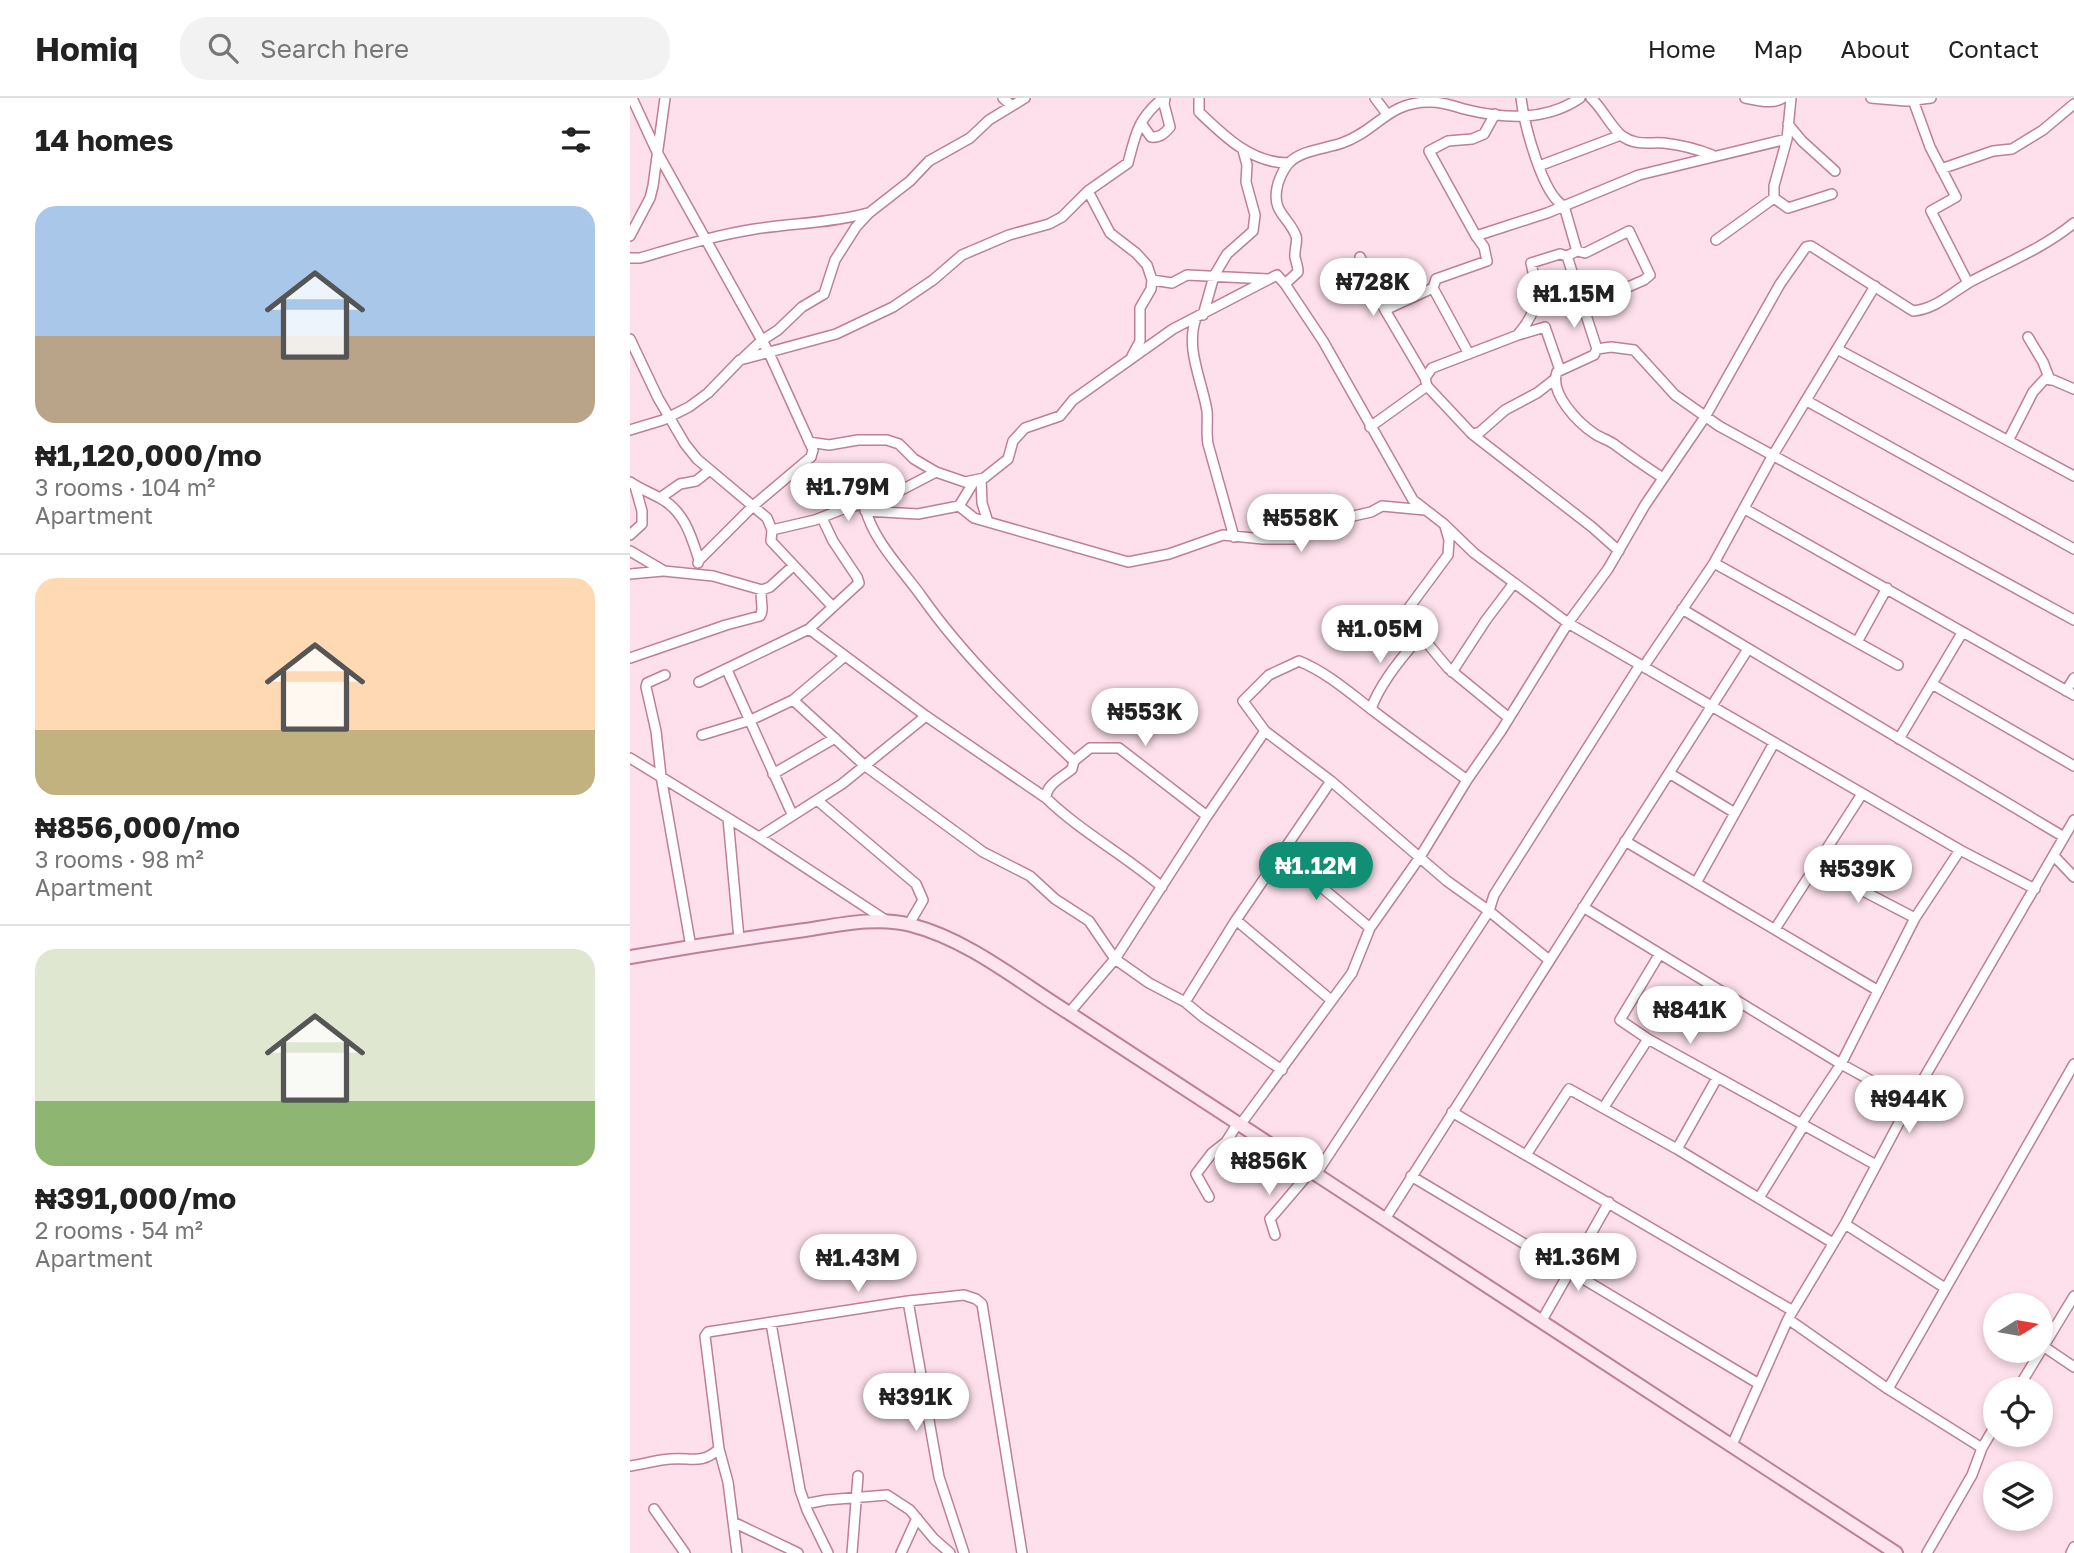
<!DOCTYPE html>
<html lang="en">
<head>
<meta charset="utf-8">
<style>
	body { margin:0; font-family:"Golos Text",sans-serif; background:#f2f2f2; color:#222; height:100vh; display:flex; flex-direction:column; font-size:26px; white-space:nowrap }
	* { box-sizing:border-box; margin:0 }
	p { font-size:23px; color:#767676 }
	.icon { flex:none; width:38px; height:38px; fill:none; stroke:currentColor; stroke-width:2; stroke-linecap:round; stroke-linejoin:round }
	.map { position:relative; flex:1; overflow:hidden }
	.details { display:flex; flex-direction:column; background:#fff; width:630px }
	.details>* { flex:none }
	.needle { width:46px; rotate:79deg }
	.fabs { position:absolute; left:1353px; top:1195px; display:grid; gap:14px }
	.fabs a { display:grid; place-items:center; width:70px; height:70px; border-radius:50%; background:#fff; box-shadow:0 4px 10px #0003; font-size:35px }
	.price { position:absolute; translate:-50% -60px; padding:0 16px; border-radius:24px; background:#fff; color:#222; font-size:23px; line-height:46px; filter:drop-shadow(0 2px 4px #0008) }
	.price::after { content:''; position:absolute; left:50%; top:42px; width:21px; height:16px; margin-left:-10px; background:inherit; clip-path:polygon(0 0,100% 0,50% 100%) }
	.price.selected { background:#118f75; color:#fff }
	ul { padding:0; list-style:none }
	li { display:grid; align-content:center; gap:14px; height:371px; padding:0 35px }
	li+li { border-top:2px solid #e0e0e0 }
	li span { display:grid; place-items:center; height:217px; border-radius:21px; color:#555 }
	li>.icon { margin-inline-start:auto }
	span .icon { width:126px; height:126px; fill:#fffc; stroke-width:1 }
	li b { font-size:30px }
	h2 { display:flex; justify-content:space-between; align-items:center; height:84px; padding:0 35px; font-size:30px }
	header { display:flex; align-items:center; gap:42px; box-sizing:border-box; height:98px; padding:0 35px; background:#fff; border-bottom:2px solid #e0e0e0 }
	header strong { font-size:33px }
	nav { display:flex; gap:38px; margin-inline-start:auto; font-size:24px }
	.search { width:490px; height:63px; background:#f2f2f2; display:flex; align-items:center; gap:18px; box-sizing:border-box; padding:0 24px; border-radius:28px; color:#767676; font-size:26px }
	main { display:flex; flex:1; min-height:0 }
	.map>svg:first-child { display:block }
</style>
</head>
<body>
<header>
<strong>Homiq</strong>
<div class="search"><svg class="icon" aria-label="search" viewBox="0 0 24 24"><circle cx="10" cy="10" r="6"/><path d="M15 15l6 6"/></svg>Search here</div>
<nav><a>Home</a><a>Map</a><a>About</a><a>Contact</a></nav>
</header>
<main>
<section class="details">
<h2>14 homes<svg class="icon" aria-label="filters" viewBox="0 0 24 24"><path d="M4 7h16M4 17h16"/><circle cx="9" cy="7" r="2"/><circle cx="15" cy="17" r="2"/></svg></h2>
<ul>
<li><span style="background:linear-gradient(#a9c7e8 60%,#b9a48a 0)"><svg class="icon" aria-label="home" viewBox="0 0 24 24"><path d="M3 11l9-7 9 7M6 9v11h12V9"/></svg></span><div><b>₦1,120,000/mo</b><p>3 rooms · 104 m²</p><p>Apartment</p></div></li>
<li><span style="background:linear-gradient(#ffd9b3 70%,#c2b280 0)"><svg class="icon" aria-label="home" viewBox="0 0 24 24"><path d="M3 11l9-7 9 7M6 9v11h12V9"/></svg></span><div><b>₦856,000/mo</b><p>3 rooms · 98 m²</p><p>Apartment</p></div></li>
<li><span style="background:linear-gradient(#dfe7d0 70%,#8fb573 0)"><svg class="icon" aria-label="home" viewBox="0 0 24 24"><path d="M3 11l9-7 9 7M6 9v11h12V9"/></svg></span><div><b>₦391,000/mo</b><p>2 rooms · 54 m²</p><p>Apartment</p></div></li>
</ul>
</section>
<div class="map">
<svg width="1444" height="1455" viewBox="0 0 1444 1455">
	<rect width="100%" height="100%" fill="#fde0eb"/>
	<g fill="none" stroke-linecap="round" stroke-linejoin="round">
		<defs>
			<path id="street" d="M2,0L27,54L139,255L183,352L181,359L123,408L69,462
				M373,0L381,7
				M569,0V14C594,38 621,65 658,65
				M745,0L757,16
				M891,0C894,25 912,97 934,108L947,153L937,158L967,251L981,249L1004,252L1045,297L1089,328L1444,522
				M961,0C973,11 980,28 992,38C1006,48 1018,44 1034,45C1051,47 1067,51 1082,57
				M1115,0C1127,2 1142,7 1153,0
				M1241,0L1276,3L1301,0
				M1283,2L1300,49L1326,99L1301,113L1338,185
				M865,16L854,36L842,41L818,43L799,53L846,138L917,115L1009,77L1157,41
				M511,25L521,39C530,40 535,35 540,29L534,6L535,0
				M1158,26L1172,43L1205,73
				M909,68L991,37
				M1311,71L1363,53L1382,51L1413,32L1444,6
				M458,93L480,135L506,155L517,167L522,182L521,191L510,210V243L502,258
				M1144,100L1158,110L1202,96
				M0,138L20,100L23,88L35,0
				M1086,142L1144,100V88L1157,41L1161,0
				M947,153L955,155L999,133L1020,177L1014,182L989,193
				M730,159L755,212
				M0,160H10C48,149 86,137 125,131C163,125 202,125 238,115
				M522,182L542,185L557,177L638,181
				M655,186L693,243L783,402L814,426L844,455L938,525L1330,752L1405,791
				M573,217L584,178L597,156L623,133L625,117L616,84L617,67L613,52
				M566,220C555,251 572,282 577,313C578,323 576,335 578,346L604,439
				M889,235C910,211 908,194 901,165L930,156L937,158
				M1398,239L1413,264L1420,282
				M0,241L28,300L55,346L67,361L137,420L142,432L141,443L202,508
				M967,251L964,257L927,274C919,295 948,325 965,336C971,340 978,342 984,346C1000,358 1016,369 1033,380
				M1207,251L1444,378
				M839,256L803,190L806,181L857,163L854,149L846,138
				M113,260L131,243L148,232L172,209L194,196L205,162L226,129L239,115L280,83L299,63L340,40L359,22L395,0
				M795,280L755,212L803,190
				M797,288L795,280L802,270L888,237L915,229L930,272
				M1177,303L1444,451
				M740,329L797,288L842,336L962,429L989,453
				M0,332L33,322L59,309L78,295L110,262L206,236L263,209L303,182L332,157L379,137L419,126L432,119L458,93L498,65C506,34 508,21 533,0
				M842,336L850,334L875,312L907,295L925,281
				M1379,341L1403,294L1415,281L1423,282L1444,291
				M179,344L199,347L228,342H257L269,346L284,361L306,374L335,384L354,380L378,361L383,343L395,330L430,318L443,302L543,231L647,177L655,186L668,174C668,167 666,165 665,159C664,152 668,144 666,138C659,119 642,115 647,90C648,83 653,72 658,66C670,52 695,51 712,45C747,33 758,3 801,4C814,4 826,9 838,12C876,21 916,23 950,0
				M351,381L352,405L358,424
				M0,384C10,391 19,394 30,400C54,413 61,437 69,462L68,465
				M30,400L50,386L66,383L80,372
				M329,408L345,382
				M235,410C244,444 272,471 292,499C335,560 389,611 444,663
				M1115,411L1444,597
				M235,413L288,416L329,408L344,420L498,464L539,456L593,437L633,441H667L710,421L741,414L752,408L795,412
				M815,428L819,442L818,457L775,515L772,524L774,532L798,546L818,570L879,620
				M142,432L185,422L213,411L256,400L306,374
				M0,437L12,426V413L5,388
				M0,453L34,473L83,478L132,492L140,489L163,468
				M1084,465L1268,567
				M0,476L33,473
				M1052,511L1434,739
				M179,531L296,618L416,700
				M1227,544L1257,490
				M0,560L96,527L130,518C135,511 129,501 132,492
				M1014,568L1084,465L1143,357L1245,188
				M97,572L162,716
				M822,574L856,522L884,485
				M35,577L17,585L16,589L26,633L31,678L61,849
				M69,584L179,531L229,485L227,479L203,443L192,420
				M1302,586L1444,668
				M1436,593L1444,580
				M163,602L234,667L353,754L400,778L425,801L459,823L485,861L519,885L555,904L573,919L652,972
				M741,611C749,588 771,560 788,541
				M635,633L701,683L817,783L859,813L919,862
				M72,637L121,622L163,602L215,558
				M1269,641L1332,535
				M0,660L129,739L257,823
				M1039,675L1105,715
				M143,676L205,640
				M187,702L286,786L293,802L279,826
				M98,720L109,841
				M129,739L212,686L296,618
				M995,743L1247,892
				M651,755L740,830
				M1424,758L1444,779
				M1188,763L1235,794L1285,820
				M1066,785L1144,645
				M532,789C495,757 451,734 416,700C416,686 433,679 442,671L444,663L460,650H489L577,718
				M953,809L1211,966L1280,1004
				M606,822L701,902
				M1145,831L1232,696
				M555,904L606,822L701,683
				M439,915L485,861L577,718L635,633L613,603L639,577L669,563C698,575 720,595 745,614C775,637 806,659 837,682
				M1018,941L1246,1067
				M974,1009L1018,941L990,922L1029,857
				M822,1014L1163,1213
				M1171,1026L1211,966L1285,820L1330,752
				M610,1027L722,875L740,830L790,759L837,682L871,633L938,525L978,471L1015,407L1075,319L1150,186L1176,149L1181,148L1283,213C1306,211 1321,195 1340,184C1376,165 1412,151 1444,125
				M1047,1051L1087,980
				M896,1057L939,991L1047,1051L1203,1145
				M686,1076L859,813L864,797L1010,567
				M781,1078L1129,1286
				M579,1099L566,1076L582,1055L596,1044L608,1025
				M1129,1100L1174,1027
				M755,1121L1118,551
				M1215,1126L1315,1190
				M645,1137L640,1121L681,1073
				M278,1203L309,1379L334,1455
				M1158,1221L1258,1291L1352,1350
				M911,1224L979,1104
				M141,1225L170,1392L177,1412L198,1455
				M1413,1248L1444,1269
				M1258,1291L1444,966
				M1387,1292L1444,1198
				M1102,1347L1158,1221L1215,1126L1280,1004L1444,722
				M0,1368C13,1366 27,1362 40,1361C62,1359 71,1367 89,1351
				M175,1406L196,1402L257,1397L280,1412L304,1441L320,1455
				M24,1411L55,1455
				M103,1424L168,1455
				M107,1455L98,1384L89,1351L75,1238L78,1234L278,1203L334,1197L346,1201L352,1206L392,1455
				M222,1455L228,1378
				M271,1455L287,1420
				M1297,1455L1342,1377L1352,1350L1365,1328
				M1441,1455L1444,1449"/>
			<path id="secondary" d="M0,859C58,849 116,840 175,832C208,827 248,818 281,827C339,842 389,884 439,915L1266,1455"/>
		</defs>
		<use href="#street" stroke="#bf7e99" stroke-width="12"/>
		<use href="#secondary" stroke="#bf7e99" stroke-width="16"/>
		<use href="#street" stroke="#fff" stroke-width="9"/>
		<use href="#secondary" stroke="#fde5ef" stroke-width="12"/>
	</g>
</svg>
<div class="fabs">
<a><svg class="needle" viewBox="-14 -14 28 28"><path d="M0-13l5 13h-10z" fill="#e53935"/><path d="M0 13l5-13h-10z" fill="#767676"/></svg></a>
<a><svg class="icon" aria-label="locate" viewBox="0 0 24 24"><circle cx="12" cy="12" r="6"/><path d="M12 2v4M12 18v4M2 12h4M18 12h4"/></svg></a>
<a><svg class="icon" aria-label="layers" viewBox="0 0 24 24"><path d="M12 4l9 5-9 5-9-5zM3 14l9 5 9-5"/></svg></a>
</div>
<b class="price" style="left:743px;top:220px">₦728K</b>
<b class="price" style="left:944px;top:232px">₦1.15M</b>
<b class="price" style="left:218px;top:425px">₦1.79M</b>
<b class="price" style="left:671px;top:456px">₦558K</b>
<b class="price" style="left:750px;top:567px">₦1.05M</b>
<b class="price" style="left:515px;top:650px">₦553K</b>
<b class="price selected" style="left:686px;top:804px">₦1.12M</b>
<b class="price" style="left:1228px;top:807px">₦539K</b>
<b class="price" style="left:1060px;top:948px">₦841K</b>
<b class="price" style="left:1279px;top:1037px">₦944K</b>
<b class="price" style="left:639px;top:1099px">₦856K</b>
<b class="price" style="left:948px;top:1195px">₦1.36M</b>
<b class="price" style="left:228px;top:1196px">₦1.43M</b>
<b class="price" style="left:286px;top:1335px">₦391K</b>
</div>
</main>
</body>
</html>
